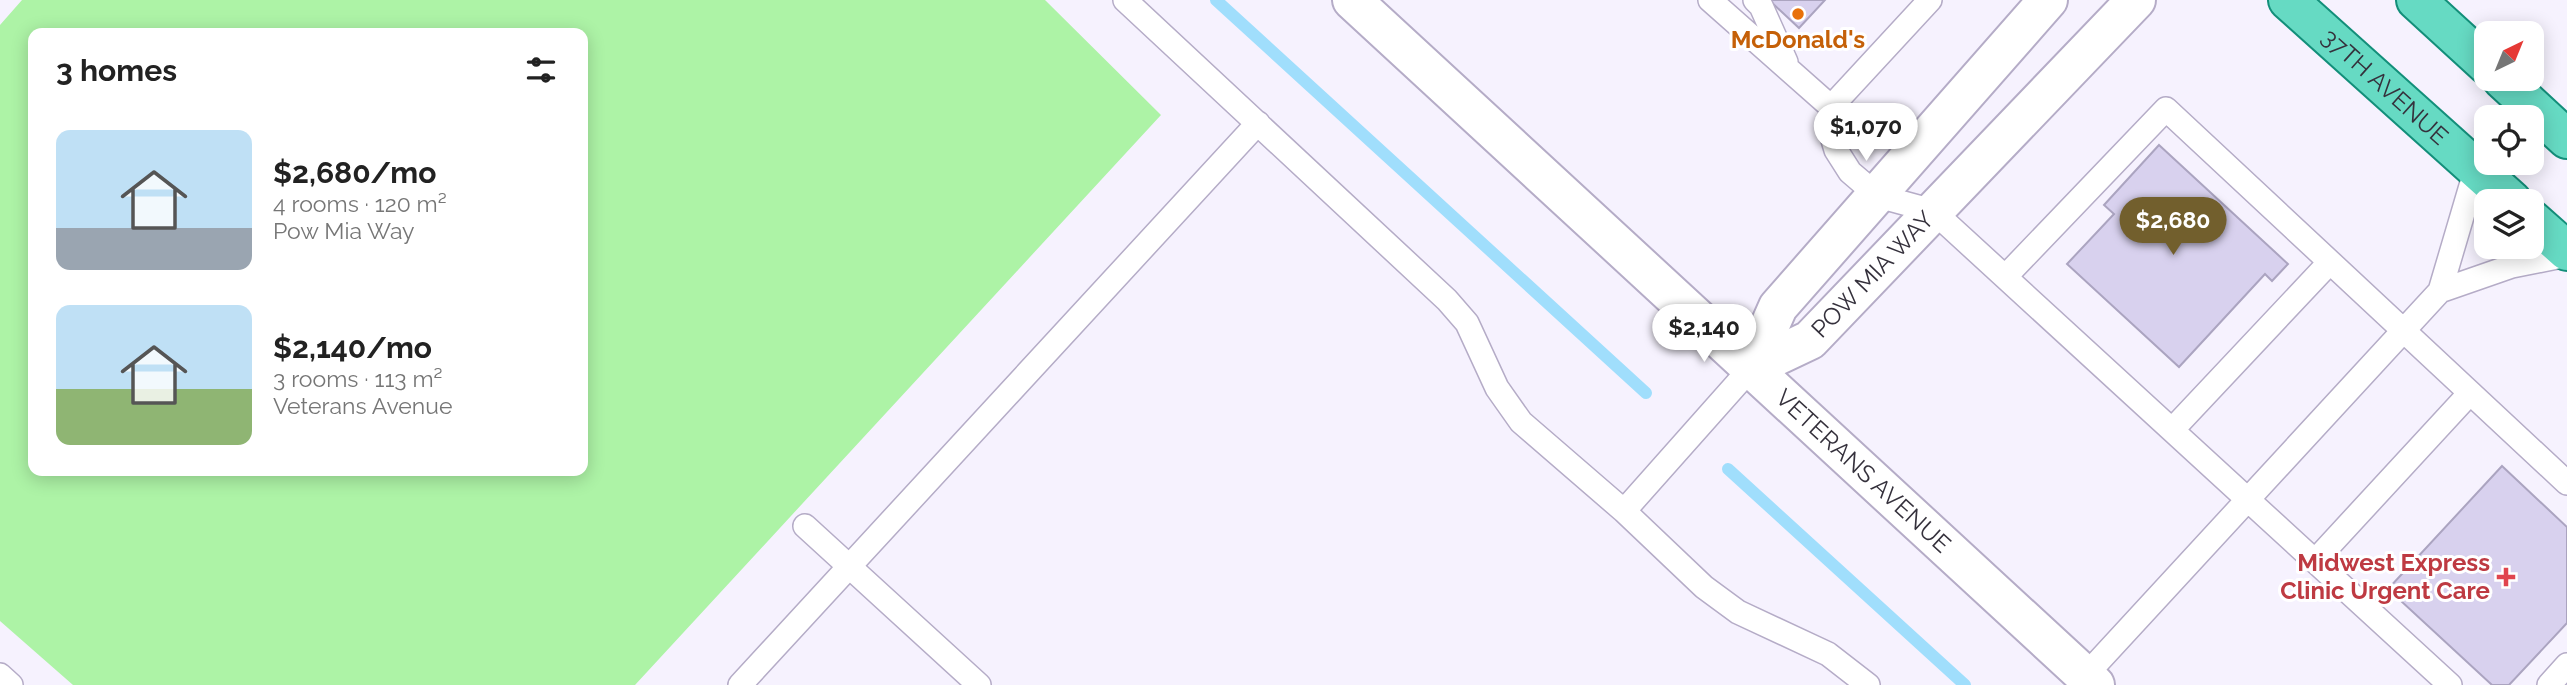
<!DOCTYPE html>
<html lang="en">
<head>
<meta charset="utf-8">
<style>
	body { margin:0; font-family:Raleway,sans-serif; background:#f6f6f6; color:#222; height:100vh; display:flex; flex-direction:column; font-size:26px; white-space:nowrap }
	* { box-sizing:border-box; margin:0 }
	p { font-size:23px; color:#767676 }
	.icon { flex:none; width:38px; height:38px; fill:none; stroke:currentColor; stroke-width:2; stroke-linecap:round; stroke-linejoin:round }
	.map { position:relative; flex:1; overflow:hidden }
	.drawer { position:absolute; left:28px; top:28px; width:560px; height:448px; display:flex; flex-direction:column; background:#fff; border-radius:14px; box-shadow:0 4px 18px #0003 }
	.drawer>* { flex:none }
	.needle { width:46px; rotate:43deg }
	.tools { position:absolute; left:2474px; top:21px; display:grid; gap:14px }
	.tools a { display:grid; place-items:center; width:70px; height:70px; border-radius:14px; background:#fff; box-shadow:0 4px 18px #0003; font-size:35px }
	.price { position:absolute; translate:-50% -60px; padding:0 16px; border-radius:24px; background:#fff; color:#222; font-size:23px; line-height:46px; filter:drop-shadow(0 2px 4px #0008) }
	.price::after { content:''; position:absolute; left:50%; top:42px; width:21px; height:16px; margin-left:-10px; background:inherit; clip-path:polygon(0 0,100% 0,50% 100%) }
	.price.on { background:#725f2d; color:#fff }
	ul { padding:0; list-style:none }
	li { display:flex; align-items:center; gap:21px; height:175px; padding:0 28px }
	li span { display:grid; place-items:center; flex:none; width:196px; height:140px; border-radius:14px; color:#555 }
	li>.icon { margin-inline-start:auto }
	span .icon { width:84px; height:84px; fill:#fffc; stroke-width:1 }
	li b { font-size:30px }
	h2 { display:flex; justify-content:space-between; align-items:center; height:84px; padding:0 28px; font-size:30px }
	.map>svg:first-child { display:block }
</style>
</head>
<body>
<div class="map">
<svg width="2567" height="685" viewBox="0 0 2567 685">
	<rect width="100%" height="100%" fill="#f6f2fe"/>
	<path fill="#adf3a6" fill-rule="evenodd" d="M22,0H1045L1161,115L635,685H73L0,621V25ZM33,33H583V471H33Z"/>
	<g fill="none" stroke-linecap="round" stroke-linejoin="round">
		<path stroke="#a0defc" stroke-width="12" d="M1216,0L1646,393
			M1728,469L1965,685"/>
	</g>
	<path fill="#d8d1ee" stroke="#aba4c0" stroke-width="2" d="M1769,0H1825L1799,28Z
		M2159,145L2288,264L2272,281L2265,274L2179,367L2067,264L2114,214L2104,205Z
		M2502,466L2567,527V623L2509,685H2492L2388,589Z"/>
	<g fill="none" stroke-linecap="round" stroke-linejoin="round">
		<defs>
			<path id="service" d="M1125,0L1447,300L1467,323L1497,388L1521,422L1624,511L1704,587L1738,612L1828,654L1868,685
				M1710,0L1831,107
				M1755,0L1761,6L1786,62
				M1930,0L1831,107L1830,130L1836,150L1850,172L1878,196L1933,211L2450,685
				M2476,169L2440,291L2512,266L2567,255
				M2005,277L2166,109L2567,483
				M2172,430L2330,262
				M1624,511L1751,368
				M805,526L979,685
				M2315,561L2470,393
				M0,675L11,685
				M2085,676L2440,291
				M740,685L1258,123
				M2549,685L2567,665"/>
			<g id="minor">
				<path id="s1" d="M1352,0L2095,685"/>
				<path id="s2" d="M1751,368L1810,340L2136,0"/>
				<path d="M1751,368L1778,307L2048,0"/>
			</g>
			<g id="primary">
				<path id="s3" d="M2288,0L2512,201"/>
				<path d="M2416,0L2487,65"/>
				<path d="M2502,79L2567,139"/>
				<path d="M2532,220L2567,251"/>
			</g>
		</defs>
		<use href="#service" stroke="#b5acc7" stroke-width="26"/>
		<use href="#minor" stroke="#b5acc7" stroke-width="42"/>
		<use href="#primary" stroke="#138f7a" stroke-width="42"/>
		<use href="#service" stroke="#fff" stroke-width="23"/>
		<use href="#minor" stroke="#fff" stroke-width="38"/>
		<use href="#primary" stroke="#66dac3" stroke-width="38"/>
	</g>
	<circle fill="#e8710a" stroke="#fff" stroke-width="2.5" cx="1798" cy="14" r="7"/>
	<path fill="#e0444e" stroke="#fff" stroke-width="2.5" d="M2502.5 566.5h7v7h7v7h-7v7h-7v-7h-7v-7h7z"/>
	<g text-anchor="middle" stroke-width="6" stroke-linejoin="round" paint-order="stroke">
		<g font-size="24" font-weight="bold" fill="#c56008" stroke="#fff">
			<text x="1798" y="48">McDonald's</text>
		</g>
		<g font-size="24" fill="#35313c" stroke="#fff">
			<text dy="8" stroke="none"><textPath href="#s3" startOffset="130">37TH AVENUE</textPath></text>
			<text dy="8" stroke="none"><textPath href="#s2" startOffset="156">POW MIA WAY</textPath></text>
			<text dy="8" stroke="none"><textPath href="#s1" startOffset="695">VETERANS AVENUE</textPath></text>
		</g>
		<g font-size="24" font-weight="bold" fill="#be3a42" stroke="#fff" text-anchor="end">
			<text x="2490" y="571">Midwest Express<tspan x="2490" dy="28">Clinic Urgent Care</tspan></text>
		</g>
	</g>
</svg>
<div class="tools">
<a><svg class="needle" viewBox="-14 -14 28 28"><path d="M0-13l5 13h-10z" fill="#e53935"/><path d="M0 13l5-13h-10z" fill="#767676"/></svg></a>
<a><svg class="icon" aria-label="locate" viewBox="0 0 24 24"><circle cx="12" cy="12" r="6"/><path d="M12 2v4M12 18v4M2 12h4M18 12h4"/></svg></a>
<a><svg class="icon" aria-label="layers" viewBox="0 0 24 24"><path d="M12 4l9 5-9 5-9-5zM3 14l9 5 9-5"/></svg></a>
</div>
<b class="price" style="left:1866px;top:163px">$1,070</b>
<b class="price on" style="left:2173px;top:257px">$2,680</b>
<b class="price" style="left:1704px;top:364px">$2,140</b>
<section class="drawer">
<h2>3 homes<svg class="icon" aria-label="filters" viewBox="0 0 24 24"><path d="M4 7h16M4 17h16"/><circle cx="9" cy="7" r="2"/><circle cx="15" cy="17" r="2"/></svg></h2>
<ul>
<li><span style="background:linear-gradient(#bfe0f5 70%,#9aa5b1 0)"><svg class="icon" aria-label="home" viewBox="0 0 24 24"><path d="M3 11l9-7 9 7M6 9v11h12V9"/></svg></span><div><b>$2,680/mo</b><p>4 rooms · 120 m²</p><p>Pow Mia Way</p></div></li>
<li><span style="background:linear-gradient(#bfe0f5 60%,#8fb573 0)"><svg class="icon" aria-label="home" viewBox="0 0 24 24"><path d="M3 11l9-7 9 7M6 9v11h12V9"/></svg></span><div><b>$2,140/mo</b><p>3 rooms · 113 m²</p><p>Veterans Avenue</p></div></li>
</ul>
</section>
</div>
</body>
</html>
